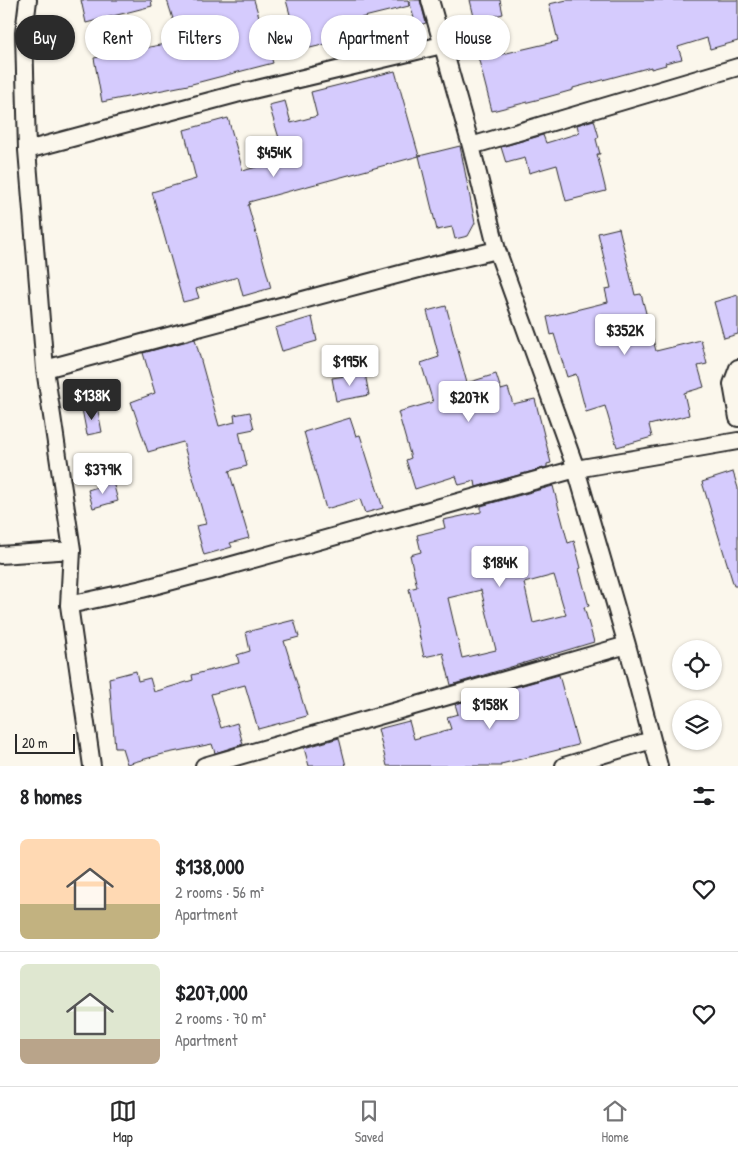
<!DOCTYPE html>
<html lang="en">
<head>
<meta charset="utf-8">
<style>
	body { margin:0; font-family:"Patrick Hand",sans-serif; background:#f2f2f2; color:#202124; height:100vh; display:flex; flex-direction:column; font-size:19px; white-space:nowrap }
	* { box-sizing:border-box; margin:0 }
	p { font-size:16px; color:#757577 }
	.icon { flex:none; width:28px; height:28px; fill:none; stroke:currentColor; stroke-width:2; stroke-linecap:round; stroke-linejoin:round }
	.map { position:relative; height:766px; overflow:hidden }
	.sheet { display:flex; flex-direction:column; background:#fff; flex:1 }
	.sheet>* { flex:none }
	.top-card { position:absolute; left:15px; top:15px; width:709px; height:45px; display:flex; gap:10px }
	.buttons { position:absolute; left:672px; top:640px; display:grid; gap:10px }
	.buttons a { display:grid; place-items:center; width:50px; height:50px; border-radius:50%; background:#fff; box-shadow:0 1px 4px #0004; font-size:25px }
	.scale { position:absolute; left:15px; bottom:12px; width:60px; box-sizing:border-box; padding-left:5px; border:2px solid #2b2b2b; border-top:0; font-size:14px; line-height:18px; white-space:nowrap; color:#2b2b2b; -webkit-text-stroke:4px #fbf7ec; paint-order:stroke }
	.price { position:absolute; translate:-50% -42px; padding:0 11px; border-radius:5px; background:#fff; color:#222; font-size:16px; line-height:32px; filter:drop-shadow(0 1px 2px #0008) }
	.price::after { content:''; position:absolute; left:50%; top:30px; width:15px; height:11px; margin-left:-8px; background:inherit; clip-path:polygon(0 0,100% 0,50% 100%) }
	.price.on { background:#2b2b2b; color:#fff }
	ul { padding:0; list-style:none }
	li { display:flex; align-items:center; gap:15px; height:125px; padding:0 20px }
	li+li { border-top:1px solid #e0e0e0 }
	li span { display:grid; place-items:center; flex:none; width:140px; height:100px; border-radius:8px; color:#555 }
	li>.icon { margin-inline-start:auto }
	span .icon { width:60px; height:60px; fill:#fffc; stroke-width:1 }
	li b { font-size:21px }
	h2 { display:flex; justify-content:space-between; align-items:center; height:60px; padding:0 20px; font-size:21px }
	.pill { padding:0 18px; border-radius:22px; background:#fff; box-shadow:0 1px 4px #0004; font-size:18px; line-height:45px }
	.pill.on { background:#2b2b2b; color:#fff }
	.menu { display:flex; justify-content:space-around; align-items:center; height:70px; border-top:1px solid #e0e0e0; background:#fff; font-size:14px; color:#757577 }
	.menu a { display:grid; justify-items:center; gap:2px }
	.menu .on { color:#2b2b2b }
	.map>svg:first-child { display:block }
</style>
</head>
<body>
<div class="map">
<svg width="738" height="766" viewBox="0 0 738 766">
	<rect width="100%" height="100%" fill="#fbf7ec"/>
	<filter id="ink" filterUnits="userSpaceOnUse"><feTurbulence type="fractalNoise" baseFrequency=".02" numOctaves="2"/><feDisplacementMap in="SourceGraphic" scale="10" xChannelSelector="R" yChannelSelector="G"/><feConvolveMatrix kernelMatrix="1 2 1 2 8 2 1 2 1" color-interpolation-filters="sRGB"/></filter>
	<g filter="url(#ink)">
		<path fill="#d5cbfd" stroke="#2b2b2b" fill-rule="evenodd" d="M81,0H151L152,6L86,23Z
			M167,0H254L273,63L188,85L102,102L94,58L180,41Z
			M286,0H408L409,6L360,18L364,35L310,48L307,37L297,40Z
			M409,0H420L426,23L416,26Z
			M470,0H500L503,14L475,21Z
			M567,0H738V41L710,49L707,38L678,47L682,59L665,63L666,65L651,69V67L573,88V90L544,98L492,111L476,49L491,45L494,56L558,41L549,4Z
			M395,71L419,156L249,202L250,204L248,205L271,288L243,296L238,277L196,289L199,298L183,302L152,192L196,179L184,130L228,118L243,171L285,158L269,105L285,101L291,123L317,116L311,92Z
			M594,120L599,137L596,139L600,154H597L606,191L566,201L557,165L529,173L525,158L506,163L501,147L543,135L546,143L579,133L577,125Z
			M460,146L475,223L468,236L455,239L452,227L437,230L419,156Z
			M619,228L635,295L641,294L656,351L701,340L707,364L698,366L704,387L684,393L689,415L649,425L652,437L617,447L605,406L586,412L576,374L567,377L554,334L551,335L547,317L608,302L605,289L611,288L598,233Z
			M738,295V334L724,338L714,302Z
			M446,306L467,383L496,374L501,390L508,388L513,404L535,399L551,463L547,464V467L476,487L475,481L459,485L456,476L415,489L406,460L411,458L398,412L433,402L421,363L439,357L427,311Z
			M312,317L317,341L282,351L275,328Z
			M195,339L219,426L235,422L234,415L250,412L254,429L239,432L247,466L229,471L249,538L230,543L232,547L204,555L196,526L206,524L183,442L148,452L131,402L155,393L143,353Z
			M365,373L369,395L336,401L332,378Z
			M97,406L102,432L87,435L82,409Z
			M350,418L356,436L360,435L383,508L365,513L360,499L326,509L304,432Z
			M733,472L738,488V586H734L702,482Z
			M113,482L118,501L93,508L88,490Z
			M553,486L568,543L574,541L581,568L579,569L589,606L584,607L594,642L451,685L443,653L424,657L410,593L409,589L417,587L410,555L421,552L417,535L445,528L443,520L481,512V506ZM554,575L566,615L533,623L524,583ZM481,590L496,650L462,658L448,598Z
			M294,620L299,637L284,641L307,716L258,729L245,685L211,694L221,728L237,723L243,744L215,753L212,744L163,754L127,764L122,748H115L109,678L136,671L138,681L150,678L154,692L193,680L192,675L239,663L237,655L250,651L246,632Z
			M559,675L578,745L501,764V766H387L378,729L409,721L414,739L451,729L447,717L458,714L455,704Z
			M339,738L346,766H309L304,748Z"/>
		<g fill="none" stroke-linecap="round" stroke-linejoin="round">
			<defs>
				<path id="minor" d="M28,0L24,33L27,150L45,369L72,550L69,605L92,766
					M430,0L471,146L497,250L576,469L627,645L659,766
					M471,146L738,67
					M27,150L236,94L442,45
					M738,368L732,384L738,418
					M45,369L430,266L497,250
					M0,555L72,550
					M69,605L142,589L218,569L576,469L738,441
					M204,766L627,645
					M564,766L652,740"/>
			</defs>
			<use href="#minor" stroke="#2b2b2b" stroke-width="20"/>
			<use href="#minor" stroke="#fbf7ec" stroke-width="16"/>
		</g>
	</g>
</svg>
<div class="buttons">
<a><svg class="icon" aria-label="locate" viewBox="0 0 24 24"><circle cx="12" cy="12" r="6"/><path d="M12 2v4M12 18v4M2 12h4M18 12h4"/></svg></a>
<a><svg class="icon" aria-label="layers" viewBox="0 0 24 24"><path d="M12 4l9 5-9 5-9-5zM3 14l9 5 9-5"/></svg></a>
</div>
<div class="scale">20 m</div>
<b class="price" style="left:274px;top:178px">$454K</b>
<b class="price" style="left:625px;top:356px">$352K</b>
<b class="price" style="left:350px;top:387px">$195K</b>
<b class="price on" style="left:92px;top:421px">$138K</b>
<b class="price" style="left:469px;top:423px">$207K</b>
<b class="price" style="left:103px;top:495px">$379K</b>
<b class="price" style="left:500px;top:588px">$184K</b>
<b class="price" style="left:490px;top:730px">$158K</b>
<div class="top-card">
<a class="pill on">Buy</a>
<a class="pill">Rent</a>
<a class="pill">Filters</a>
<a class="pill">New</a>
<a class="pill">Apartment</a>
<a class="pill">House</a>
</div>
</div>
<section class="sheet">
<h2>8 homes<svg class="icon" aria-label="filters" viewBox="0 0 24 24"><path d="M4 7h16M4 17h16"/><circle cx="9" cy="7" r="2"/><circle cx="15" cy="17" r="2"/></svg></h2>
<ul>
<li><span style="background:linear-gradient(#ffd9b3 65%,#c2b280 0)"><svg class="icon" aria-label="home" viewBox="0 0 24 24"><path d="M3 11l9-7 9 7M6 9v11h12V9"/></svg></span><div><b>$138,000</b><p>2 rooms · 56 m²</p><p>Apartment</p></div><svg class="icon" aria-label="heart" viewBox="0 0 24 24"><path d="M12 20l-8-8c-3-5 5-10 8-4 3-6 11-1 8 4z"/></svg></li>
<li><span style="background:linear-gradient(#dfe7d0 75%,#b9a48a 0)"><svg class="icon" aria-label="home" viewBox="0 0 24 24"><path d="M3 11l9-7 9 7M6 9v11h12V9"/></svg></span><div><b>$207,000</b><p>2 rooms · 70 m²</p><p>Apartment</p></div><svg class="icon" aria-label="heart" viewBox="0 0 24 24"><path d="M12 20l-8-8c-3-5 5-10 8-4 3-6 11-1 8 4z"/></svg></li>
</ul>
</section>
<nav class="menu">
<a class="on"><svg class="icon" aria-label="map" viewBox="0 0 24 24"><path d="M3 6l6-2 6 2 6-2v14l-6 2-6-2-6 2zM9 4v14M15 6v14"/></svg>Map</a>
<a><svg class="icon" aria-label="saved" viewBox="0 0 24 24"><path d="M7 4h10v16l-5-4-5 4z"/></svg>Saved</a>
<a><svg class="icon" aria-label="home" viewBox="0 0 24 24"><path d="M3 11l9-7 9 7M6 9v11h12V9"/></svg>Home</a>
</nav>
</body>
</html>
